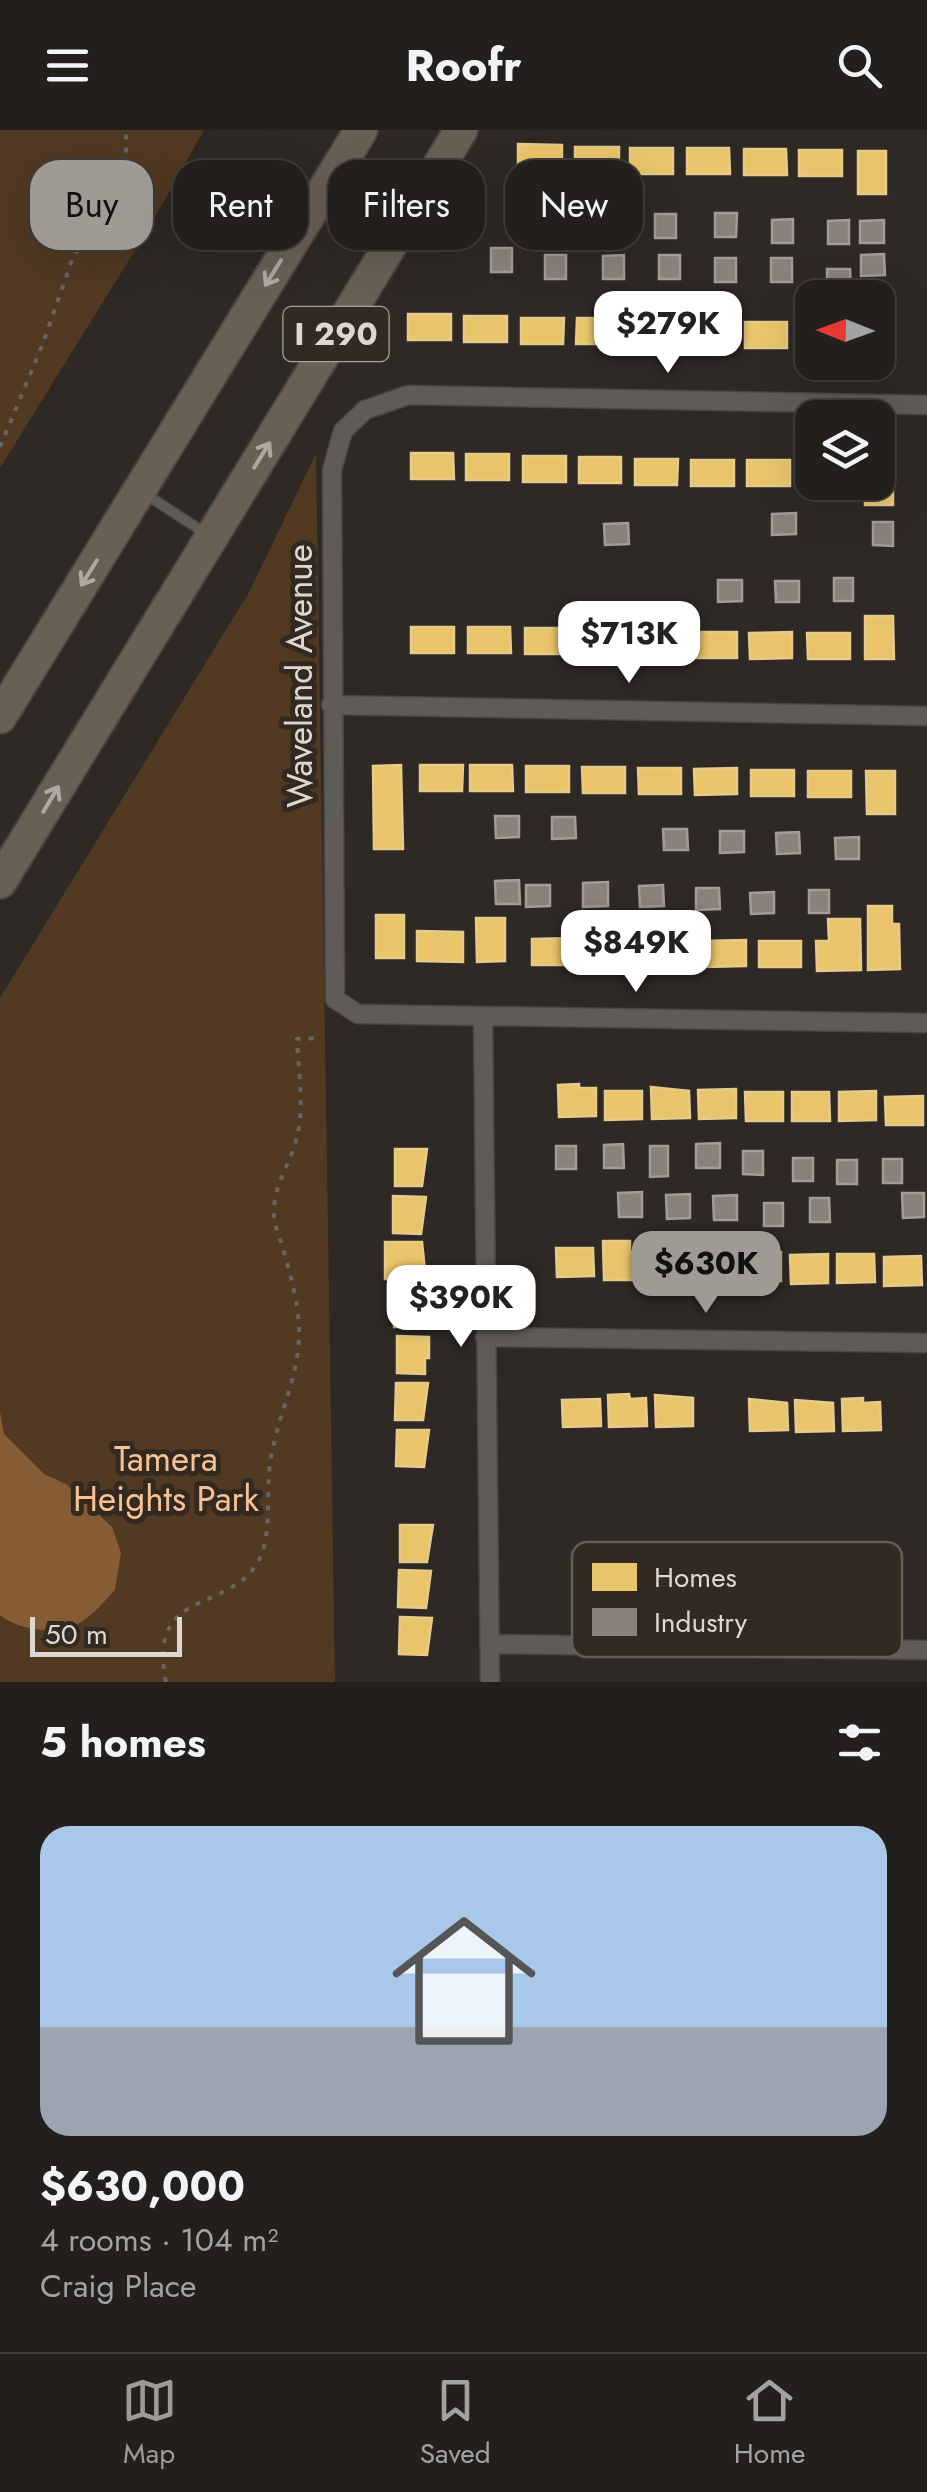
<!DOCTYPE html>
<html lang="en">
<head>
<meta charset="utf-8">
<style>
	body { margin:0; font-family:Jost,sans-serif; background:#2e2c29; color:#f1f3f6; height:100vh; display:flex; flex-direction:column; font-size:38px; white-space:nowrap }
	* { box-sizing:border-box; margin:0 }
	p { font-size:32px; color:#a2a2a3 }
	.icon { flex:none; width:55px; height:55px; fill:none; stroke:currentColor; stroke-width:2; stroke-linecap:round; stroke-linejoin:round }
	.map { position:relative; height:1552px; overflow:hidden }
	.sheet { display:flex; flex-direction:column; background:#221f1c; flex:1 }
	.sheet>* { flex:none }
	.banner { position:absolute; left:30px; top:30px; width:868px; height:90px; display:flex; gap:20px }
	.needle { width:65px; rotate:271deg }
	.tools { position:absolute; left:795px; top:150px; display:grid; gap:20px }
	.tools a { display:grid; place-items:center; width:100px; height:100px; border-radius:20px; background:#221f1c; box-shadow:0 10px 40px #0002,0 0 0 2px #3f3d3b; font-size:50px }
	.scale { position:absolute; left:30px; bottom:25px; width:152px; box-sizing:border-box; padding-left:10px; border:5px solid #ddd7d2; border-top:0; font-size:28px; line-height:35px; white-space:nowrap; color:#ddd7d2; -webkit-text-stroke:8px #322921; paint-order:stroke }
	.price { position:absolute; translate:-50% -85px; padding:0 22px; border-radius:20px; background:#fff; color:#222; font-size:32px; line-height:65px; filter:drop-shadow(0 2px 5px #0008) }
	.price::after { content:''; position:absolute; left:50%; top:60px; width:30px; height:22px; margin-left:-15px; background:inherit; clip-path:polygon(0 0,100% 0,50% 100%) }
	.price.on { background:#a09a95; color:#111 }
	ul { padding:0; list-style:none }
	li { display:grid; align-content:center; gap:20px; height:530px; padding:0 40px }
	li+li { border-top:2px solid #3f3d3b }
	li span { display:grid; place-items:center; height:310px; border-radius:30px; color:#555 }
	li>.icon { margin-inline-start:auto }
	span .icon { width:180px; height:180px; fill:#fffc; stroke-width:1 }
	li b { font-size:42px }
	h2 { display:flex; justify-content:space-between; align-items:center; height:120px; padding:0 40px; font-size:42px }
	.pill { padding:0 35px; border-radius:30px; background:#221f1c; box-shadow:0 10px 40px #0002,0 0 0 2px #3f3d3b; font-size:35px; line-height:90px }
	.pill.on { background:#a09a95; color:#111 }
	header { display:flex; justify-content:space-between; align-items:center; height:130px; padding:0 40px; background:#221f1c; font-size:45px; font-weight:700 }
	.dock { display:flex; justify-content:space-around; align-items:center; height:140px; border-top:2px solid #3f3d3b; background:#221f1c; font-size:28px; color:#a2a2a3 }
	.dock a { display:grid; justify-items:center; gap:5px }
	.dock .on { color:#a09a95 }
	.map>svg:first-child { display:block }
</style>
</head>
<body>
<header><svg class="icon" aria-label="menu" viewBox="0 0 24 24"><path d="M4 6h16M4 12h16M4 18h16"/></svg>Roofr<svg class="icon" aria-label="search" viewBox="0 0 24 24"><circle cx="10" cy="10" r="6"/><path d="M15 15l6 6"/></svg></header>
<div class="map">
<svg width="927" height="1552" viewBox="0 0 927 1552">
	<rect width="100%" height="100%" fill="#2e2925"/>
	<path fill="#513922" d="M0,0H204L147,101L0,338Z
		M316,324L335,1552H0V868L248,464Z"/>
	<path fill="#865c35" d="M0,1282L4,1304L44,1344L66,1354L112,1397L121,1423L115,1460C103,1472 88,1492 71,1497C49,1504 17,1499 0,1485Z"/>
	<path fill="#e9c46a" stroke="#e5ca89" stroke-width="2.5" d="M518,14L562,15V45H518Z
		M575,17H619V48H575Z
		M630,18H673V44H630Z
		M687,18H729L730,44H687Z
		M744,19H786L787,45H744Z
		M799,20H842V46H799Z
		M858,21H886V64H858Z
		M878,177H888L889,220H878Z
		M408,184H451V210H408Z
		M464,186H507V212H464Z
		M521,188H564L563,214H521Z
		M577,188H619V214H576Z
		M634,190H676V216H634Z
		M689,190H732V216H689Z
		M745,192H787V218H745Z
		M801,193H812V219H801Z
		M411,323H453L454,349H411Z
		M466,324H509V350H466Z
		M523,326H566V352H523Z
		M579,327H621V353H579Z
		M635,329H678L677,355H635Z
		M691,330H734V356H691Z
		M747,330H790V356H747Z
		M803,330H812V352H846V356H803Z
		M878,332H893V375H865V352H878Z
		M865,486H893L894,529H865Z
		M411,497H454V523H411Z
		M468,497H510L511,523H468Z
		M525,498H567V524H525Z
		M581,500H624V526H581Z
		M637,501H680V527H637Z
		M694,502H737V528H694Z
		M792,502V528L750,529L749,503Z
		M807,503H850V529H808Z
		M401,635L403,719H374L373,636Z
		M420,635H463L462,661H420Z
		M470,635H512L513,661H470Z
		M526,636H569V662H526Z
		M582,637H625V663H583Z
		M638,638H681V664H639Z
		M737,638V664L695,665L694,639Z
		M751,640H794V666H751Z
		M808,641H851V667H808Z
		M866,641H895V684H867Z
		M868,776H892V794H899L900,839L868,840Z
		M376,785H404V828H376Z
		M476,788H505V831L477,832Z
		M828,789H860L861,840L817,841L816,811H829Z
		M417,801L463,802V832L417,831Z
		M589,807H632V833H589Z
		M575,808V835H532V809Z
		M689,808V834L646,835V809Z
		M746,810V836L703,837V811Z
		M759,811H801V837H759Z
		M579,954V958H596V986L559,987L558,955Z
		M651,957L689,961L690,988L652,989Z
		M736,959V988L699,989L698,960Z
		M605,961H642V989L605,990Z
		M876,961V990L839,991V962Z
		M745,962H783V991H746Z
		M792,962H829L830,991H792Z
		M923,966V995H886L885,967Z
		M395,1019H427L422,1056H395Z
		M393,1066L426,1067L421,1104L393,1103Z
		M603,1111H630V1122L641,1121V1150H604Z
		M385,1112H422L426,1150L385,1149Z
		M556,1118H593L594,1146L557,1147Z
		M687,1119L688,1148L651,1149L650,1120Z
		M733,1122L734,1151L697,1152V1123Z
		M781,1122V1151L744,1152V1123Z
		M828,1124V1153L791,1154L790,1125Z
		M837,1124H874L875,1152L837,1153Z
		M921,1126L922,1155L884,1156V1127Z
		M395,1160L427,1161L422,1197H394Z
		M397,1206L429,1207V1228H425V1244L397,1243Z
		M396,1253H428L423,1290H395Z
		M629,1264L630,1269L646,1268L647,1296L609,1297L608,1265Z
		M655,1265L693,1268V1296L656,1297Z
		M863,1268V1273L880,1272L881,1300L843,1301L842,1269Z
		M600,1269L601,1296L563,1297L562,1270Z
		M749,1269L787,1273L788,1300L750,1301Z
		M795,1270L833,1273L834,1301L796,1302Z
		M397,1300H429L424,1337L396,1336Z
		M400,1395H433L427,1432H400Z
		M399,1440L431,1441L426,1478L398,1477Z
		M400,1487L432,1488L427,1525L399,1524Z"/>
	<path fill="#8a817c" stroke="#a39b96" stroke-width="2.5" d="M623,81V105H602V82Z
		M715,83H737L736,107H715Z
		M546,84H567V108H546Z
		M655,84H676V108H655Z
		M793,89V113H772V90Z
		M849,90V114H828V91Z
		M884,90V113H860V91Z
		M491,118H512V142H491Z
		M884,124L885,145L861,146V125Z
		M545,125H566V149H545Z
		M624,125V149H603V126Z
		M659,125H680V149H659Z
		M715,128H736V152H715Z
		M771,128H792V152H771Z
		M827,139H850L851,160H827Z
		M796,383V404L772,405V384Z
		M873,392H893V416L873,415Z
		M628,393L629,414L605,415L604,394Z
		M834,448H853V471H834Z
		M718,450H742V471L718,472Z
		M775,451H799V472H776Z
		M495,686H519V707L496,708Z
		M552,687H575L576,708L552,709Z
		M663,699H687L688,720H664Z
		M720,701H744V722L720,723Z
		M799,702L800,723L777,724L776,703Z
		M859,707V729H836L835,708Z
		M519,750L520,774H496L495,751Z
		M608,752V776L583,777V753Z
		M526,755H550V776L526,777Z
		M663,755L664,776L640,777L639,756Z
		M696,758H719L720,779L696,780Z
		M809,760H829V783H809Z
		M774,762V783L751,784L750,763Z
		M720,1013V1038H696V1014Z
		M623,1014L624,1038H604V1015Z
		M556,1016H576V1039H556Z
		M650,1016H668V1046L650,1047Z
		M743,1021H763V1045L743,1044Z
		M793,1028H813V1051H793Z
		M883,1029H902V1053H883Z
		M837,1030H857V1054H837Z
		M642,1062V1087H619L618,1063Z
		M902,1063H924V1087L903,1088Z
		M690,1064V1088L667,1089L666,1065Z
		M737,1065V1090H714L713,1066Z
		M810,1068H829L830,1092H810Z
		M764,1073H783V1096H764Z"/>
	<g fill="none" stroke-linecap="round" stroke-linejoin="round">
		<defs>
			<path id="lane" d="M147,365L205,403"/>
			<path id="street" d="M927,275L408,265L365,280L343,301L332,340L335,869L358,884L927,893
				M331,575L927,586
				M483,887L490,1552
				M485,1207L927,1213
				M489,1514L927,1520"/>
			<path id="highway" d="M0,587L361,0
				M0,752L461,0"/>
		</defs>
		<use href="#lane" stroke="#4a4542" stroke-width="12"/>
		<use href="#street" stroke="#4a4542" stroke-width="21"/>
		<use href="#highway" stroke="#4a4542" stroke-width="36"/>
		<path stroke="#676461" stroke-width="4" stroke-dasharray="5 8" stroke-linecap="butt" d="M0,317L42,216L72,130L81,114L120,65L126,48V0
			M166,1552C145,1450 241,1488 263,1420C272,1389 265,1354 272,1322C280,1280 301,1241 299,1197C298,1171 289,1140 282,1115C278,1102 273,1093 274,1079C275,1053 291,1032 297,1007C305,977 298,939 297,909L321,908"/>
		<use href="#lane" stroke="#5f5c58" stroke-width="9"/>
		<use href="#street" stroke="#5f5c58" stroke-width="18"/>
		<use href="#highway" stroke="#695f55" stroke-width="32"/>
	</g>
	<defs><path id="oneway-shaft" d="M-6 0H5M1.5-3L5.5 0L1.5 3" fill="none" stroke-width="1.6" stroke-linecap="round" stroke-linejoin="round" transform="scale(2.5)"/></defs>
	<g stroke="#afa7a0">
		<use href="#oneway-shaft" transform="translate(273 143) rotate(122)"/>
		<use href="#oneway-shaft" transform="translate(262 325) rotate(-58)"/>
		<use href="#oneway-shaft" transform="translate(89 443) rotate(122)"/>
		<use href="#oneway-shaft" transform="translate(51 669) rotate(-59)"/>
	</g>
	<g text-anchor="middle" stroke-width="10" stroke-linejoin="round" paint-order="stroke">
		<rect fill="#322921" stroke="#aaa39d" stroke-width="2.5" x="283.5" y="177" width="105" height="54" rx="8"/>
		<g font-size="32" font-weight="bold" fill="#ddd7d2">
			<text x="336" y="215">I 290</text>
		</g>
		<g font-size="35" fill="#ddd7d2" stroke="#322921">
			<text transform="translate(300 546) rotate(-90)" y="12">Waveland Avenue</text>
		</g>
		<g font-size="35" fill="#f9c191" stroke="#322921">
			<text x="166" y="1341">Tamera<tspan x="166" dy="40">Heights Park</tspan></text>
		</g>
	</g>
	<rect x="572" y="1412" width="330" height="115" rx="15" fill="#322921" stroke="#655d56" stroke-width="2.5"/>
	<rect x="592" y="1433" width="45" height="28" fill="#e9c46a"/>
	<rect x="592" y="1478" width="45" height="28" fill="#8a817c"/>
	<g font-size="28" fill="#ddd7d2">
		<text x="654" y="1457">Homes</text>
		<text x="654" y="1502">Industry</text>
	</g>
</svg>
<div class="tools">
<a><svg class="needle" viewBox="-14 -14 28 28"><path d="M0-13l5 13h-10z" fill="#e53935"/><path d="M0 13l5-13h-10z" fill="#a2a2a3"/></svg></a>
<a><svg class="icon" aria-label="layers" viewBox="0 0 24 24"><path d="M12 4l9 5-9 5-9-5zM3 14l9 5 9-5"/></svg></a>
</div>
<div class="scale">50 m</div>
<b class="price" style="left:668px;top:246px">$279K</b>
<b class="price" style="left:629px;top:556px">$713K</b>
<b class="price" style="left:636px;top:865px">$849K</b>
<b class="price on" style="left:706px;top:1186px">$630K</b>
<b class="price" style="left:461px;top:1220px">$390K</b>
<div class="banner">
<a class="pill on">Buy</a>
<a class="pill">Rent</a>
<a class="pill">Filters</a>
<a class="pill">New</a>
</div>
</div>
<section class="sheet">
<h2>5 homes<svg class="icon" aria-label="filters" viewBox="0 0 24 24"><path d="M4 7h16M4 17h16"/><circle cx="9" cy="7" r="2"/><circle cx="15" cy="17" r="2"/></svg></h2>
<ul>
<li><span style="background:linear-gradient(#a9c7e8 65%,#9aa5b1 0)"><svg class="icon" aria-label="home" viewBox="0 0 24 24"><path d="M3 11l9-7 9 7M6 9v11h12V9"/></svg></span><div><b>$630,000</b><p>4 rooms · 104 m²</p><p>Craig Place</p></div></li>
</ul>
</section>
<nav class="dock">
<a class="on"><svg class="icon" aria-label="map" viewBox="0 0 24 24"><path d="M3 6l6-2 6 2 6-2v14l-6 2-6-2-6 2zM9 4v14M15 6v14"/></svg>Map</a>
<a><svg class="icon" aria-label="saved" viewBox="0 0 24 24"><path d="M7 4h10v16l-5-4-5 4z"/></svg>Saved</a>
<a><svg class="icon" aria-label="home" viewBox="0 0 24 24"><path d="M3 11l9-7 9 7M6 9v11h12V9"/></svg>Home</a>
</nav>
</body>
</html>
